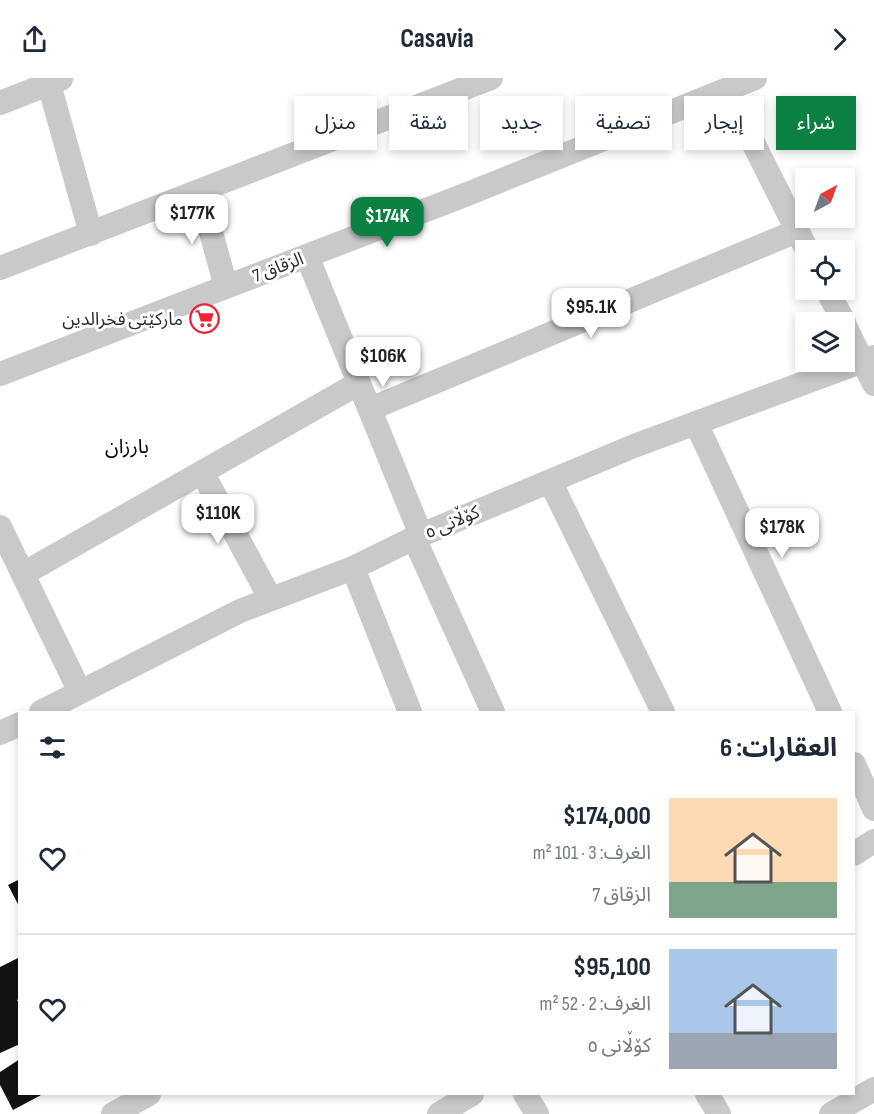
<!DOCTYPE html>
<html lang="ar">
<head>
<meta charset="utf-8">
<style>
	body { margin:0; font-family:"Sofia Sans Condensed","Noto Sans Arabic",sans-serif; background:#f6f6f7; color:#1f2937; direction:rtl; height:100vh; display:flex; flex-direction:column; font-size:22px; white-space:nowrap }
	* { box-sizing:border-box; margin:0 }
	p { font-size:20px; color:#747a83 }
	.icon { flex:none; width:33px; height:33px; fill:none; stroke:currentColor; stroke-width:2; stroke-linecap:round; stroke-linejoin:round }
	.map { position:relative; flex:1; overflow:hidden; direction:ltr }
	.details { position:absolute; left:18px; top:633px; width:837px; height:384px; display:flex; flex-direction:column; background:#fff; border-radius:0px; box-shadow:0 3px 9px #0003; direction:rtl }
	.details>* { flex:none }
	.guide { position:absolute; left:18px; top:18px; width:838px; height:54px; direction:rtl; display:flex; gap:12px }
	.needle { width:39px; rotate:41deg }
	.tools { position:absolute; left:795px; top:90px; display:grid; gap:12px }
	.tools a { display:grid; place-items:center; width:60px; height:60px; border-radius:0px; background:#fff; box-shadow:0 3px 9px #0003; font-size:30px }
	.price { position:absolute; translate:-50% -51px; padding:0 14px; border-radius:12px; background:#fff; color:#222; font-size:20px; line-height:39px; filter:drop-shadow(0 2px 3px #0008) }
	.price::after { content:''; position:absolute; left:50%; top:36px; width:18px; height:14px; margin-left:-9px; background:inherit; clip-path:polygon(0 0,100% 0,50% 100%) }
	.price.current { background:#0b8043; color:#fff }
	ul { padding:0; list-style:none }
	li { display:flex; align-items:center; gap:18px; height:150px; padding:0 18px }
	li+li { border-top:2px solid #e0e1e3 }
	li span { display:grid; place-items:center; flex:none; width:168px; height:120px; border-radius:0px; color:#555 }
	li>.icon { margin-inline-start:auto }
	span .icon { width:72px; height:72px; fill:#fffc; stroke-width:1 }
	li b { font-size:26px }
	h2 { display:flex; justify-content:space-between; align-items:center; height:72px; padding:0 18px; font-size:26px }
	.tag { padding:0 21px; border-radius:0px; background:#fff; box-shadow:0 3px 9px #0003; font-size:21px; line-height:54px }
	.tag.current { background:#0b8043; color:#fff }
	header { display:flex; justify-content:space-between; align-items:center; height:78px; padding:0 18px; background:#fff; font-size:27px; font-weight:700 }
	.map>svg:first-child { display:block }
</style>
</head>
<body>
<header><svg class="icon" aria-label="forward" viewBox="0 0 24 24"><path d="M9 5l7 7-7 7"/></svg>Casavia<svg class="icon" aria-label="share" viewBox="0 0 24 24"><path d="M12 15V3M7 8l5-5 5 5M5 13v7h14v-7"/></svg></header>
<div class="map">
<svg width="874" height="1036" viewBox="0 0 874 1036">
	<rect width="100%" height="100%" fill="#fff"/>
	<path fill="#131313" d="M20,801V830L8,807Z
		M20,879V920L17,922L20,926V966L0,975V889Z
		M20,981V1016H43L13,1032L0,1007V994Z"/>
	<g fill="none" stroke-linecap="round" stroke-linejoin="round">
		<path stroke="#c9c9c9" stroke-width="24" d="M49,6L91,156
			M727,13L807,172
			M0,25L61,1
			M200,114L226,209
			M307,178L421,457
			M0,190L491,0
			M827,212L844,244
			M844,246L874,306
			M0,296L465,117L755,0
			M370,331L797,153
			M696,345L830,634
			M202,394L270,520
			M550,403L663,634
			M0,449L80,614
			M414,460L493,634
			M353,490L410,634
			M23,496L359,305
			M41,634L240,533L353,490L414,460L634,368L874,279
			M0,655L20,646
			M854,686L874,731
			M854,776L874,763
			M525,1016L537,1036
			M707,1016L719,1036
			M113,1036L149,1016
			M439,1036L472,1016
			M831,1036L874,1011"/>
	</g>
	<defs>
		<symbol id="supermarket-ring" viewBox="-11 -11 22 22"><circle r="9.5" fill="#fff" stroke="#ec2431" stroke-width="1.5"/><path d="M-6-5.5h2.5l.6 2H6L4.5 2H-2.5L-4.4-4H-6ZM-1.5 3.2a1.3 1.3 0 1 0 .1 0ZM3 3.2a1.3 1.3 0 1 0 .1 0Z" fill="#ec2431"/></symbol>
	</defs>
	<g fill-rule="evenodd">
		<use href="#supermarket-ring" x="188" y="224" width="33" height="33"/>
	</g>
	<g text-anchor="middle" stroke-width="6" stroke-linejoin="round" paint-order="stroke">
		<g font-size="18" fill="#2c2c2c" stroke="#fff">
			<text transform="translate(278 189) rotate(-21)" y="6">الزقاق 7</text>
			<text transform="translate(452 444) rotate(-23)" y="6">کۆڵانی ٥</text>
		</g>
		<g font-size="18" fill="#2c2c2c" stroke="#fff" text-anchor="end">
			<text x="183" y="247">مارکێتی فخرالدین</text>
		</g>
		<g font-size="20" fill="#000" stroke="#fff">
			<text x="127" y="375">بارزان</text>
		</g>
	</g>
</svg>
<div class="tools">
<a><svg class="needle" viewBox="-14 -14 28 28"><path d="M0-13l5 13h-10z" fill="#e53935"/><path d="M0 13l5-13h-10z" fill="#747a83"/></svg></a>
<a><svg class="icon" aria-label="locate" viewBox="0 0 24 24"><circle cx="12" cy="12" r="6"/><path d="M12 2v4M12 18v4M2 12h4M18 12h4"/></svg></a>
<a><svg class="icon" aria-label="layers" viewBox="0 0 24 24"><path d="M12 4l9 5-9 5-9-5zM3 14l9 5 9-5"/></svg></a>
</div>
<b class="price" style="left:192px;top:167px">$177K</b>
<b class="price current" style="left:387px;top:170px">$174K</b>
<b class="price" style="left:591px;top:261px">$95.1K</b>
<b class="price" style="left:383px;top:310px">$106K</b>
<b class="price" style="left:218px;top:467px">$110K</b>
<b class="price" style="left:782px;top:481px">$178K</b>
<div class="guide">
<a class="tag current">شراء</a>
<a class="tag">إيجار</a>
<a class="tag">تصفية</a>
<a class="tag">جديد</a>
<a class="tag">شقة</a>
<a class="tag">منزل</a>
</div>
<section class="details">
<h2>العقارات: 6<svg class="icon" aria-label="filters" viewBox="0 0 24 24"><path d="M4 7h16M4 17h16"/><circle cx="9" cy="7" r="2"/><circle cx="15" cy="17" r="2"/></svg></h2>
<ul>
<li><span style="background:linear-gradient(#ffd9b3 70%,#7fa58c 0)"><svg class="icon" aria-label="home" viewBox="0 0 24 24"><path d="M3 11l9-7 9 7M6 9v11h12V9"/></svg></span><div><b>$174,000</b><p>الغرف: 3 · 101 m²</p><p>الزقاق 7</p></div><svg class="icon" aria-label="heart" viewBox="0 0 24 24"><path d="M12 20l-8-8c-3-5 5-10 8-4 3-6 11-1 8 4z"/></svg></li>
<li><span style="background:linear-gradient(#a9c7e8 70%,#9aa5b1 0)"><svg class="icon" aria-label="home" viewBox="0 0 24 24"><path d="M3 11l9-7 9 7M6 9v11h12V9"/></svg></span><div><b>$95,100</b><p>الغرف: 2 · 52 m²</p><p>کۆڵانی ٥</p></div><svg class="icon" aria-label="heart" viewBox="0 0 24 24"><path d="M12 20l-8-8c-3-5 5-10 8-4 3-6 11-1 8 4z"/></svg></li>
</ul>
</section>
</div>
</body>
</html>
